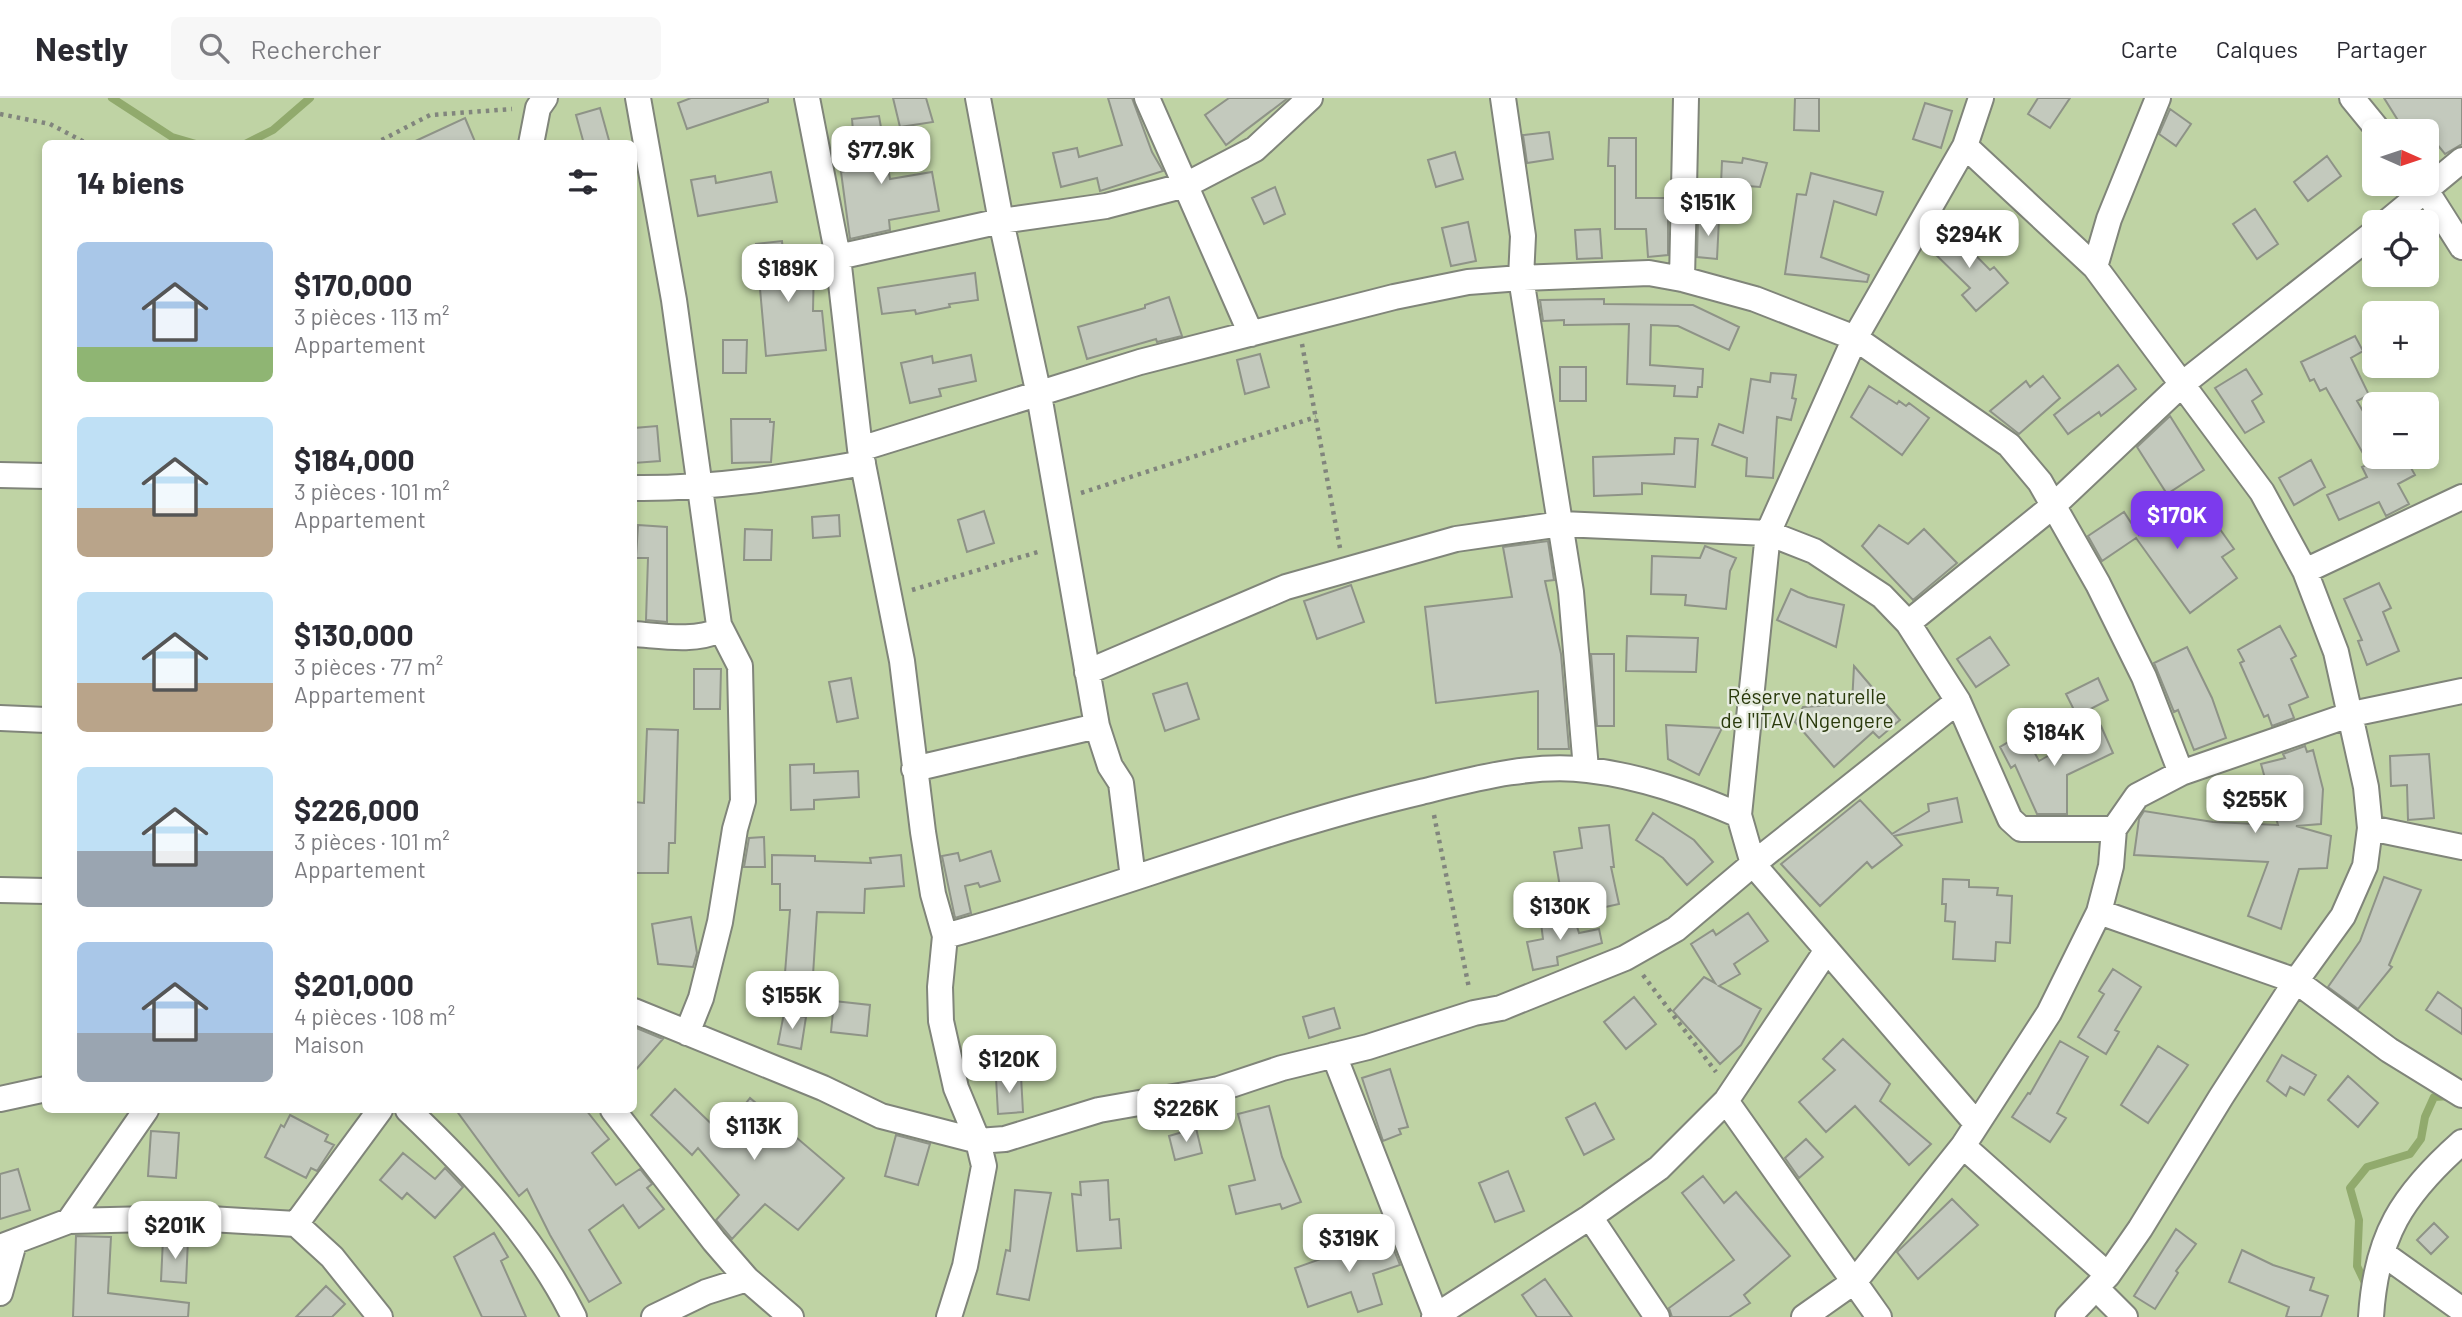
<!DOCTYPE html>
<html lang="fr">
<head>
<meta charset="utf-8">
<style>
	body { margin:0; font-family:Barlow,sans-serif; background:#f7f7f7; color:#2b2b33; height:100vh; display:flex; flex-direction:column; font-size:26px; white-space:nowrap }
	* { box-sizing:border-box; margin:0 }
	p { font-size:23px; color:#7c7c81 }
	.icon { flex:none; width:38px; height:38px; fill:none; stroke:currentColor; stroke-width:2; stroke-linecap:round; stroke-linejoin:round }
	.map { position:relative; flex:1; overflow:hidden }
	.side { position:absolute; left:42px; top:42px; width:595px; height:973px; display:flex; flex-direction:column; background:#fff; border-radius:10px; box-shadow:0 4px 10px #0003 }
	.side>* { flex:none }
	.needle { width:46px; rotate:93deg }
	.buttons { position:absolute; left:2362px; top:21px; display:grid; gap:14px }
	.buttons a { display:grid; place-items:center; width:77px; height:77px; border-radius:10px; background:#fff; box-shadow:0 4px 10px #0003; font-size:35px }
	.price { position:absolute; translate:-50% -60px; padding:0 16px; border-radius:14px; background:#fff; color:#222; font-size:23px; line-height:46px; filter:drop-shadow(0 2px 4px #0008) }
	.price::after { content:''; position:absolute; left:50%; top:42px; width:21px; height:16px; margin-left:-10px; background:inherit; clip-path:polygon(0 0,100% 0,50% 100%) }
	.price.current { background:#7c3aed; color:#fff }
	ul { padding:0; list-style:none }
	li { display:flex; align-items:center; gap:21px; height:175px; padding:0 35px }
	li span { display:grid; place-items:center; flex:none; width:196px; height:140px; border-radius:10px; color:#555 }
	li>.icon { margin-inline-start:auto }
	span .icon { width:84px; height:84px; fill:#fffc; stroke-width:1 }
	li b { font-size:30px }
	h2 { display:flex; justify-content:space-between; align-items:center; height:84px; padding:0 35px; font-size:30px }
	header { display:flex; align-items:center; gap:42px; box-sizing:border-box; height:98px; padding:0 35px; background:#fff; border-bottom:2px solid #e1e1e2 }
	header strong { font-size:33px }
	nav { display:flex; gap:38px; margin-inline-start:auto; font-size:24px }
	.search { width:490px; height:63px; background:#f7f7f7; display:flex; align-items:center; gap:18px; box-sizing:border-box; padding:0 24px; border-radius:10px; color:#7c7c81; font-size:26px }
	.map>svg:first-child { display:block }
</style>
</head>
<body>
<header>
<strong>Nestly</strong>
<div class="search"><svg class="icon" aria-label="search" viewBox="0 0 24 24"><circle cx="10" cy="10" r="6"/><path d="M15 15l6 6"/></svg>Rechercher</div>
<nav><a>Carte</a><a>Calques</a><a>Partager</a></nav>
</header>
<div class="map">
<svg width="2462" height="1219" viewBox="0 0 2462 1219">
	<rect width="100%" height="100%" fill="#e6ebdf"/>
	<path fill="#bfd3a4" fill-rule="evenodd" d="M0,0H2462V1219H0ZM2375,33H2427V86H2375ZM46,46H634V1012H46ZM2375,124H2427V177H2375ZM2375,215H2427V268H2375ZM2375,306H2427V359H2375Z"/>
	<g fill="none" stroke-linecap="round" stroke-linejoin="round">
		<path stroke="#91aa6d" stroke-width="8" d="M112,0L172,39L196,46
			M245,46L273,32L310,0
			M2367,1189L2357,1168L2359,1122L2350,1090L2367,1069L2410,1056L2421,1041L2425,1019L2434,999L2450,998"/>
	</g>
	<path fill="#c3c9bd" stroke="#8e9387" stroke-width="2" d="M691,0H768V4L687,31L678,5Z
		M893,0H926L933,24L900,29Z
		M1108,0H1132L1152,54L1163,73L1100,93L1097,80L1061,89L1053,55L1077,50L1079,59L1122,47Z
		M1229,0H1288L1226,47L1205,17Z
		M1795,0H1819V33L1794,32Z
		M2038,0H2070L2050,30L2028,16Z
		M2384,0H2462V46L2445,56L2418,23L2404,32Z
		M1925,5L1952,13L1941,50L1913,41Z
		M600,10L610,46H584L576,17Z
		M2170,11L2191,26L2176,48L2159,36Z
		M879,18L890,81L932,74L939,113L889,122L890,132L850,141L841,74L856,70L852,21Z
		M465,20L476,46H409Z
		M1549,34L1553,61L1527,65L1523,37Z
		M1609,40H1636V100H1668V157L1648,159L1646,131H1615V68H1608Z
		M1455,54L1463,81L1436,89L1428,62Z
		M2327,58L2341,78L2308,103L2294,84Z
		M1743,60L1767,65L1760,89L1721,86L1722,63L1742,65Z
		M771,74L777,104L698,118L691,82L715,78L716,85Z
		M1811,75L1883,94L1876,117L1834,103L1821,159L1869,177L1867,184L1785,176L1797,96L1806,97Z
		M1275,89L1285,116L1264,126L1252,100Z
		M2255,111L2278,146L2257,161L2233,126Z
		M1698,120L1719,121L1717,161L1697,159Z
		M1468,124L1476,163L1451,168L1442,130Z
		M1600,131L1602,160L1577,161L1575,132Z
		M1950,131L1990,172L1994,169L2008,185L1976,213L1962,197L1970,190L1930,151Z
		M782,143L784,165H814L813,213H822L826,252L766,258L756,146Z
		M975,175L978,202L949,206L950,209L916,216L915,212L882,216L878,190Z
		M1169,199L1182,238L1157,244L1156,241L1087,261L1078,229L1145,210V207Z
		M1604,201V206L1693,207L1739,229L1729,252L1678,228L1651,227L1650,267L1703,271L1702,289H1698L1697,299L1674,298L1675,288L1627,286L1629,226L1564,227V222L1543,223L1540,202Z
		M2355,238L2363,253L2351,260L2369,297L2357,303L2375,334V359H2405L2415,377L2398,386L2409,406L2386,418L2379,404L2339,422L2327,397L2367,379L2362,369L2369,366L2326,290L2320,293L2314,281L2310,283L2301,264Z
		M723,242H747L746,275H723Z
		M1260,256L1269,289L1245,296L1237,262Z
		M971,257L976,283L939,291L941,298L910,305L901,265L932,258L933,265Z
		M2118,267L2136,291L2101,318L2099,314L2068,336L2054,317Z
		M1560,269H1586V303H1560Z
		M2246,271L2262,296L2252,303L2264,324L2245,335L2215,290Z
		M1771,275L1796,277L1792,300L1796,301L1791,322L1777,319L1773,380L1746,378L1747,360L1712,347L1719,326L1743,335L1751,281L1770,284Z
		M2043,278L2060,300L2019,336L1990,313L2026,283L2030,289Z
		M1869,288L1897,306L1899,303L1906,308L1909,305L1929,320L1902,357L1851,319Z
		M2170,318L2204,372L2167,396L2137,349Z
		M731,321H770V324H774L771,364L732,365Z
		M657,328L660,363L634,365V330Z
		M1675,340L1698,341L1695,389L1642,385V396L1594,398L1593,359L1674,356Z
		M2311,362L2325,389L2294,407L2279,380Z
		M2191,400L2212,430L2217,427L2234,451L2222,459L2237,480L2190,515L2136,440L2102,463L2088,438L2124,414L2139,437Z
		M984,413L994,445L967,454L958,422Z
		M839,417L840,438L813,440L812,419Z
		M638,427L667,429V524L646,522L648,460H636Z
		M1879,427L1908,446L1924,431L1957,465L1913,502L1862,448Z
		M745,431L772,432L771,462H744Z
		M1548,443L1554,482L1545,483L1561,556L1569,651H1538V593L1436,605L1425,509L1512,499L1503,449Z
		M1705,448L1736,460L1730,473L1726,511L1685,507L1686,497L1651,496L1652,458L1700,460Z
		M2379,485L2391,510L2383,514L2399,553L2367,567L2358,543L2362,542L2344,501Z
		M1351,487L1364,524L1317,541L1304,503Z
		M1791,491L1808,499L1844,507L1836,549L1777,522Z
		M2280,528L2296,558L2291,561L2308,599L2289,607L2294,620L2272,628L2268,617L2264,619L2240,565L2244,563L2238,552Z
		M1627,538L1698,540L1696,574L1626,573Z
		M1990,539L2009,567L1976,589L1957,561Z
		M2187,549L2212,600L2226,640L2194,652L2178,612L2174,614L2154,565Z
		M1591,556H1614V628H1597Z
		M1854,568L1900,622L1879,640L1873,634L1834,669L1795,624L1803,609L1852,606Z
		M694,571H721L720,611H694Z
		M851,580L858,620L837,624L829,584Z
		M2098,580L2108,602L2077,618L2066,596Z
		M1187,585L1199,621L1165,633L1153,596Z
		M1666,627L1722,630L1699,677L1668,661Z
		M2101,628L2113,655L2067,677V716H2037L2015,667L2011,670L2000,649L2024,635L2039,663Z
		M647,631L678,632L675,745H669L668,775H635L634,704L644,705Z
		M2305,648L2307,654L2313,652L2323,691L2321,726L2296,728L2331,738L2327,770L2299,771L2281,831L2248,818L2268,764L2134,757L2139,721L2144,713L2213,724L2278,727L2261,666L2285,660L2283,656Z
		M2429,656L2434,720L2408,722L2407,687L2391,688L2390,658Z
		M814,666V675L858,673L859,699L814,702V711L791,712L790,667Z
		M1957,700L1962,724L1894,738L1902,747L1872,770L1867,764L1820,808L1781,766L1860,702L1892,736L1929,713L1928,706Z
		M1653,715L1694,742L1713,764L1687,787L1663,760L1636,742Z
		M1609,727L1614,769H1611L1619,806L1565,818L1554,754L1582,750L1579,730Z
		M764,739L765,769H744L749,740Z
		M991,753L1000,783L980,789L978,785L965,788L971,815L955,820L942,758L958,755L960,763Z
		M772,757L815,758V763L871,765L870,760L901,757L904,788L865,791L864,815L817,814L813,877L785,875L790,812H780V786H772Z
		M2384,779L2421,792L2389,867L2392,869L2358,911L2328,889L2360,843Z
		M1943,781L1969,782V789L1998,790L1997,797L2012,798L2010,845L1996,844L1995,863L1953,861L1955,824L1945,823L1946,806H1942Z
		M1748,815L1768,843L1734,866L1740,876L1719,888L1761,911L1741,947L1720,966L1673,913L1704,879L1715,885L1691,846L1713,832L1716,837Z
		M691,819L697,855L693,869L658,866L652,826Z
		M1574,819L1579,835L1599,831L1602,845L1557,859L1558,867L1533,872L1527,844L1543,841L1541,825Z
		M2113,871L2141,889L2115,932L2119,934L2106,956L2078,939L2104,896L2099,893Z
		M2438,894L2462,911V936L2426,912Z
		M1634,899L1656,926L1626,951L1604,924Z
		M834,903L870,907L867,938L831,934Z
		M1334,910L1340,930L1309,940L1303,919Z
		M784,915L806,919L801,951L778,946Z
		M634,929L663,941L634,974Z
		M1843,941L1890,986L1880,1003L1931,1046L1909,1067L1855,1008L1826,1034L1799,1004L1835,972L1823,961Z
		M2060,943L2088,959L2057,1015L2066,1020L2050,1044L2012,1019L2028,995L2030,996Z
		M2158,948L2188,967L2148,1025L2121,1007Z
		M2282,957L2316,977L2304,997L2290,989L2286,998L2267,983Z
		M1390,971L1408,1029L1399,1031L1401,1036L1383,1043L1362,980Z
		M1021,978L1023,1014L998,1016L996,980Z
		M2348,978L2378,1005L2358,1029L2328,1002Z
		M675,991L722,1036L750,1000L844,1080L798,1132L765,1106L732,1141L716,1122L739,1097L698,1050L692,1057L651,1017Z
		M1595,1005L1614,1041L1584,1057L1566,1020Z
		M1269,1008L1282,1059L1301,1104L1282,1111L1280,1106L1236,1116L1229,1088L1255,1082L1238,1016Z
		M456,1012H586L609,1041L592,1055L616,1087L640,1071L652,1086L647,1090L664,1111L639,1130L623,1107L589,1132L621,1185L589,1204L550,1137L527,1091L519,1098Z
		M290,1017L328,1037L325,1043L334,1047L317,1073L311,1070L306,1080L265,1059L281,1027L284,1029Z
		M1196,1030L1202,1055L1175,1062L1169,1038Z
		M151,1033L179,1035L176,1080L148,1078Z
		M896,1037L930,1046L918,1087L885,1078Z
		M1806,1041L1823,1059L1799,1080L1785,1060Z
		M403,1055L435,1081L445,1070L463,1089L435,1120L407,1095L402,1101L380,1082Z
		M18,1071L30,1112L0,1121V1076Z
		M1508,1073L1524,1113L1495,1124L1479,1085Z
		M1703,1078L1724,1105L1736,1094L1790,1158L1744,1197L1750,1205L1729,1219H1672L1669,1210L1734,1162L1682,1095Z
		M1108,1082L1110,1122L1119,1121L1121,1150L1077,1153L1072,1096L1081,1097L1080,1084Z
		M1015,1092L1051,1095L1029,1202L997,1196L1006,1152L1010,1153Z
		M1952,1101L1978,1127L1918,1181L1897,1154Z
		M2434,1125L2448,1139L2431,1156L2417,1142Z
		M2176,1131L2196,1146L2176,1173L2178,1175L2155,1211L2134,1198Z
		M494,1135L508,1159L501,1163L526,1219H482L454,1159Z
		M1388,1137L1400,1167L1373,1176L1382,1206L1358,1214L1351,1194L1308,1209L1295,1170Z
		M76,1138L111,1139L108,1195L189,1205L188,1219H73Z
		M163,1141L188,1142L186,1185L161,1183Z
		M2242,1152L2273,1167L2314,1180L2310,1192L2328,1198L2321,1219H2286L2289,1209L2229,1184Z
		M1545,1181L1572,1219H1537L1522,1197Z
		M326,1188L345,1206L332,1219H296Z"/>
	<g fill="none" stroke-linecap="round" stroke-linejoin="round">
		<defs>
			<path id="street" d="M638,0L674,202L719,527L740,568L743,703L735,731L720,824L701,900L687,935
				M807,0L838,159L860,351L902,563L923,734L933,796L945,838L940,889L941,923L956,990L978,1043L984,1068L965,1168L949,1219
				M978,0L1001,123L1039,297L1097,628L1110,668L1121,685L1133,780
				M1147,0L1251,236
				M1503,0L1523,138L1521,180L1571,494L1586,671
				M2352,0L2379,33
				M531,46L538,10L545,0
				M1965,48L2095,169L2262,394L2305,473L2336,554L2366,689L2370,730L2365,768L2343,818L2296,883L2221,999L2140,1131L2108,1177L2068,1219
				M2422,86L2462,149
				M2387,124L2462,62
				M838,159L1001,123L1106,108L1186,87L1255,51L1310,0
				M2095,169L2109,121L2158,0
				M1682,181L1686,0
				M860,351L1140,264L1394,199L1468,184L1521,180L1649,175L1682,181L1755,201L1855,240L2009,347L2040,384L2098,486L2144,579L2181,675
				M0,377L46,378
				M634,390C712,391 786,379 863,365
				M2305,473L2462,399
				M1908,525L2053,408L2181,287L2375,134
				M634,536C663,538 693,544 721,532
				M1087,574L1286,489L1456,441L1561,426L1768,435L1814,453L1882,498L1908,525L1958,603L2010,721L2021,731H2114
				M0,620L46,622
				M914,671L1097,628
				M2370,730L2462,749
				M0,792L46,793
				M2099,814L2296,883L2389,952L2462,997
				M945,838C1105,795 1259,732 1421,694C1474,681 1532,665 1588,672C1641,678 1690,696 1739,717
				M634,913L823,990L881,1018L978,1043L1005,1041L1099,1012L1219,991L1282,970L1368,949L1474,915L1501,910L1625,860L1676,831L1753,766L1958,603
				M1334,957L1436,1218
				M0,1001L46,991
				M1726,1003L1879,1219
				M408,1012C471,1072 535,1140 574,1219
				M613,1012L714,1143L747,1181L791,1219
				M1975,1024L1753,766L1739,717L1768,435L1855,240L1965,48L1981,0
				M1963,1048L2108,1177
				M1590,1119L1657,1219
				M69,1123L146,1012
				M296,1126L380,1012
				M0,1149L69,1123L193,1120L296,1126L332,1159L380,1219
				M2382,1155L2462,1212
				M2096,1190L2125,1219
				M0,1195L14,1145
				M654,1219L706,1194L747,1181
				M1434,1219L1590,1119L1659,1070L1726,1003L1827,852
				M1804,1219L1855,1183L1963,1048L2049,915L2099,814L2111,768L2114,731L2137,698L2181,675L2352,616L2462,593
				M2371,1219C2376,1138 2402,1097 2462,1044"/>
		</defs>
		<use href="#street" stroke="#80857a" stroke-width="28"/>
		<path stroke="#81857d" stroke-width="4.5" stroke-dasharray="3.5 5" stroke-linecap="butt" d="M0,16L50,26L88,46
			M374,46L430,17L512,11
			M1302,246L1340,450
			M1081,395L1316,319
			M912,492L1041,453
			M1434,717L1469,890
			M1643,877L1716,974"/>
		<use href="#street" stroke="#fff" stroke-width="24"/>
	</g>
	<g text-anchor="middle" stroke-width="5" stroke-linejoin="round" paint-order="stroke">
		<g font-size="21" fill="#2a3a0c" stroke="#e6ebdf">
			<text x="1807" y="606">Réserve naturelle<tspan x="1807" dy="24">de l'ITAV (Ngengere</tspan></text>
		</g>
	</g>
</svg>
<div class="buttons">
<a><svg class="needle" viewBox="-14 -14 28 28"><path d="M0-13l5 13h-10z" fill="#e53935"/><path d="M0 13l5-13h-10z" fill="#7c7c81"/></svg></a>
<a><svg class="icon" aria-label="locate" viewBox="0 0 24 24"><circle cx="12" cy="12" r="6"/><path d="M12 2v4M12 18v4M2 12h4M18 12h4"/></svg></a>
<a>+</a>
<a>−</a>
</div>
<b class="price" style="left:881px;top:88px">$77.9K</b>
<b class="price" style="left:1708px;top:140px">$151K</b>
<b class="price" style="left:1969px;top:172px">$294K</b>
<b class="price" style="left:788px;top:206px">$189K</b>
<b class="price current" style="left:2177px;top:453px">$170K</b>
<b class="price" style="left:2054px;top:670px">$184K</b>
<b class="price" style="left:2255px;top:737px">$255K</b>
<b class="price" style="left:1560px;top:844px">$130K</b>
<b class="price" style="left:792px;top:933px">$155K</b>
<b class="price" style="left:1009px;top:997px">$120K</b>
<b class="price" style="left:1186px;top:1046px">$226K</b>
<b class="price" style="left:754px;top:1064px">$113K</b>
<b class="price" style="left:175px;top:1163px">$201K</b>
<b class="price" style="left:1349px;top:1176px">$319K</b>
<section class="side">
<h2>14 biens<svg class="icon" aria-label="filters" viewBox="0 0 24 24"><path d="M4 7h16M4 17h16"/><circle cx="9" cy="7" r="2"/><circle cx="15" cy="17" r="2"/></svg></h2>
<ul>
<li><span style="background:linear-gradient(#a9c7e8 75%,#8fb573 0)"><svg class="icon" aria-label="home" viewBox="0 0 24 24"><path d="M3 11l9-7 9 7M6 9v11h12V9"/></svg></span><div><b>$170,000</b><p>3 pièces · 113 m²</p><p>Appartement</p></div></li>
<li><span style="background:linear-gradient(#bfe0f5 65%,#b9a48a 0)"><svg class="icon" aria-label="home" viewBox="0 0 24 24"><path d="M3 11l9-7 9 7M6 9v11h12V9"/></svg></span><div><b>$184,000</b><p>3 pièces · 101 m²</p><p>Appartement</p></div></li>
<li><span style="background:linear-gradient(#bfe0f5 65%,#b9a48a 0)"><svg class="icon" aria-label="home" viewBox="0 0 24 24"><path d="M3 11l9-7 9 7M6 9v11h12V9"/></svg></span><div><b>$130,000</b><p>3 pièces · 77 m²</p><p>Appartement</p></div></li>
<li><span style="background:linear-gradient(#bfe0f5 60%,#9aa5b1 0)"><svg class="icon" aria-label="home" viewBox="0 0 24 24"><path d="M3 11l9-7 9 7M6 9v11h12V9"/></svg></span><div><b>$226,000</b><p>3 pièces · 101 m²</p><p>Appartement</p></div></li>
<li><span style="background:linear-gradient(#a9c7e8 65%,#9aa5b1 0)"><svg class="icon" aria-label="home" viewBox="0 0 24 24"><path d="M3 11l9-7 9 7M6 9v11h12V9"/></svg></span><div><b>$201,000</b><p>4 pièces · 108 m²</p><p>Maison</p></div></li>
</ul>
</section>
</div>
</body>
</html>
